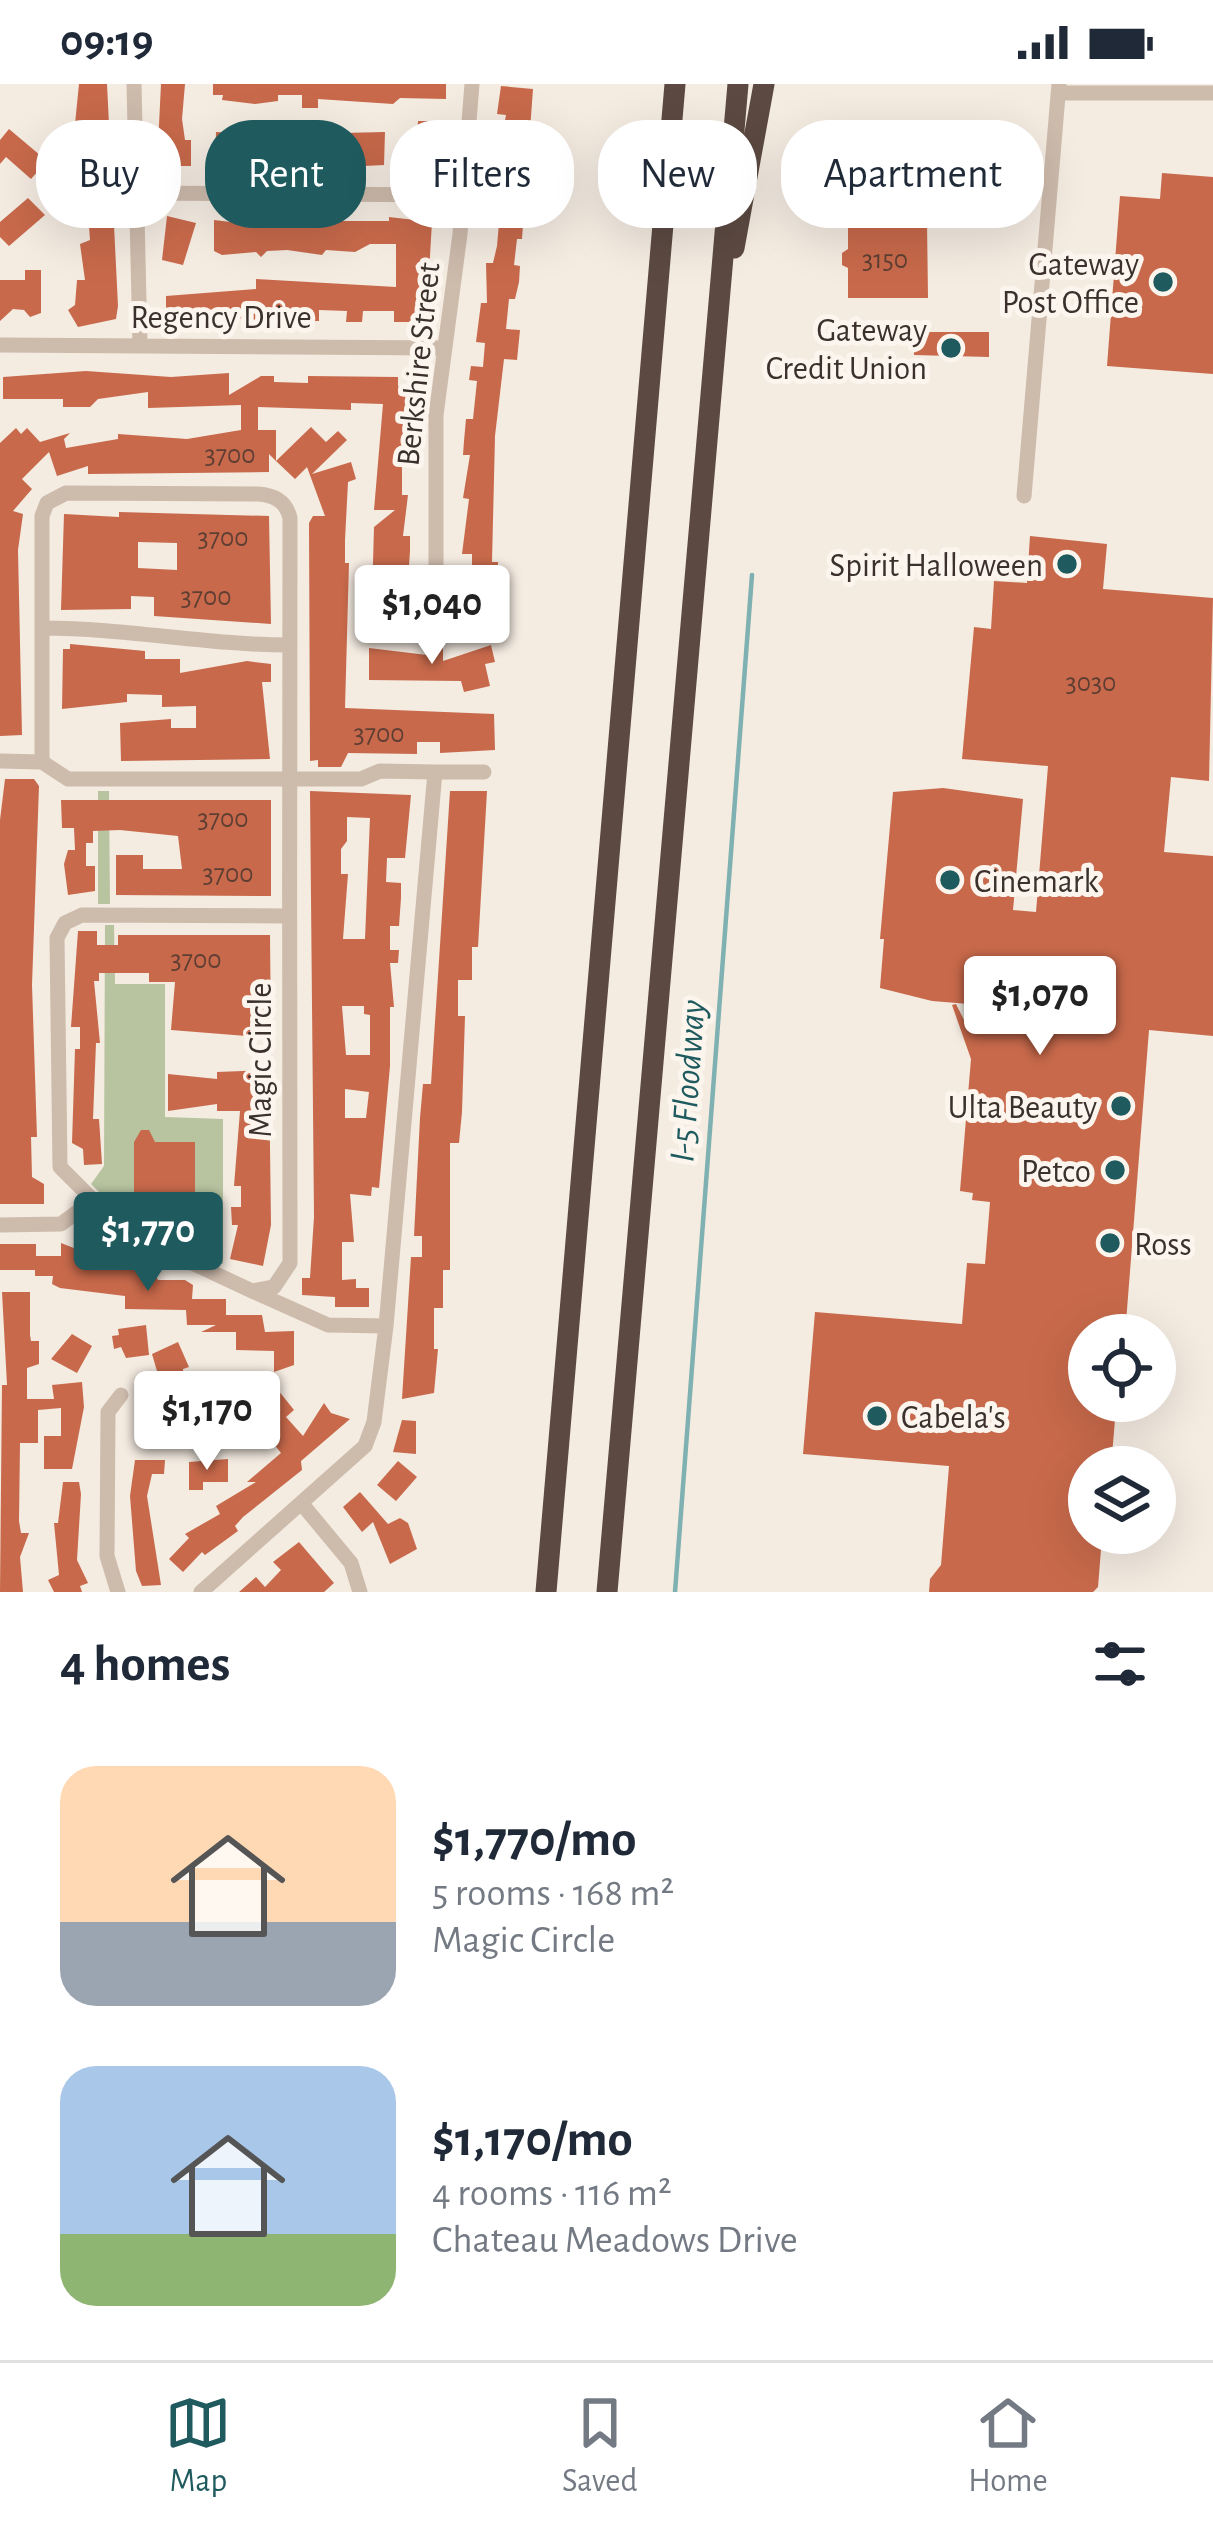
<!DOCTYPE html>
<html lang="en">
<head>
<meta charset="utf-8">
<style>
	body { margin:0; font-family:"Alegreya Sans",sans-serif; background:#f2f2f3; color:#1f2937; height:100vh; display:flex; flex-direction:column; font-size:45px; white-space:nowrap }
	* { box-sizing:border-box; margin:0 }
	p { font-size:39px; color:#747a83 }
	.icon { flex:none; width:66px; height:66px; fill:none; stroke:currentColor; stroke-width:2; stroke-linecap:round; stroke-linejoin:round }
	.map { position:relative; height:1508px; overflow:hidden }
	.sheet { display:flex; flex-direction:column; background:#fff; flex:1 }
	.sheet>* { flex:none }
	.hud { position:absolute; left:36px; top:36px; width:1143px; height:108px; display:flex; gap:24px }
	.controls { position:absolute; left:1068px; top:1230px; display:grid; gap:24px }
	.controls a { display:grid; place-items:center; width:108px; height:108px; border-radius:50%; background:#fff; box-shadow:0 12px 48px #0002; font-size:60px }
	.price { position:absolute; translate:-50% -102px; padding:0 27px; border-radius:12px; background:#fff; color:#222; font-size:39px; line-height:78px; filter:drop-shadow(0 3px 6px #0008) }
	.price::after { content:''; position:absolute; left:50%; top:72px; width:36px; height:27px; margin-left:-18px; background:inherit; clip-path:polygon(0 0,100% 0,50% 100%) }
	.price.active { background:#1f5a5e; color:#fff }
	ul { padding:0; list-style:none }
	li { display:flex; align-items:center; gap:36px; height:300px; padding:0 60px }
	li span { display:grid; place-items:center; flex:none; width:336px; height:240px; border-radius:36px; color:#555 }
	li>.icon { margin-inline-start:auto }
	span .icon { width:144px; height:144px; fill:#fffc; stroke-width:1 }
	li b { font-size:51px }
	h2 { display:flex; justify-content:space-between; align-items:center; height:144px; padding:0 60px; font-size:51px }
	.pill { padding:0 42px; border-radius:48px; background:#fff; box-shadow:0 12px 48px #0002; font-size:42px; line-height:108px }
	.pill.active { background:#1f5a5e; color:#fff }
	.status { display:flex; justify-content:space-between; align-items:center; height:84px; padding:0 60px; background:#fff; direction:ltr }
	.status svg { height:33px; fill:currentColor }
	.dock { display:flex; justify-content:space-around; align-items:center; height:168px; border-top:3px solid #e0e1e3; background:#fff; font-size:33px; color:#747a83 }
	.dock a { display:grid; justify-items:center; gap:6px }
	.dock .active { color:#1f5a5e }
	.map>svg:first-child { display:block }
</style>
</head>
<body>
<div class="status"><b>09:19</b><svg viewBox="0 0 49 12"><path d="M0 12V9h3v3zM5 12V6h3v6zM10 12V3h3v9zM15 12V0h3v12zM26 1h20v11H26zM47 4h2v5h-2z"/></svg></div>
<div class="map">
<svg width="1213" height="1508" viewBox="0 0 1213 1508">
	<rect width="100%" height="100%" fill="#f4ebe1"/>
	<path fill="#b8c4a0" d="M98,707H109L110,820H98Z
		M105,841H114L115,900H165V1033L223,1035V1180L127,1136L91,1100L104,1082Z"/>
	<g fill="none" stroke-linecap="round" stroke-linejoin="round">
		<path stroke="#7fb0b2" stroke-width="4.5" d="M675,1508L752,491"/>
	</g>
	<path fill="#c8694b" fill-rule="evenodd" d="M79,0H107L118,222L116,235L78,243L68,226L75,221L77,196H85L80,160L90,156L83,60H73Z
		M161,0H185L182,35L185,56H191V82H157Z
		M213,0H446V15L400,14L393,20L318,15V24H302V11H278V17L255,20L222,16L223,11H213Z
		M501,2L533,5L522,155H517L514,181L520,182L519,198L515,215H509L506,245L520,246L517,276L504,275L495,352L492,478H498V489L493,490V510H464V496H472V470H462L469,415L463,414L470,371H463L464,357L466,335H473L477,297L469,296L471,282L483,283L485,259L476,258L481,219H487L486,179H493L497,162L499,139H490L491,123L500,124L503,97L494,96L506,31L497,30Z
		M418,37H436L440,45L442,84L415,79Z
		M238,43H249V51L385,48L384,81L325,84L318,75H291V82L215,81L216,48L238,49Z
		M9,45L47,77L31,95L6,73L0,80V56Z
		M1162,89L1213,93V290L1107,282L1120,112L1160,115Z
		M28,114L45,131L9,162L0,153V138Z
		M167,132L196,139L183,181L162,176Z
		M389,133L432,138L427,223L416,238H394V227H363L362,238H346L347,227L319,226V237H303V229L271,228V237L225,233L166,239V212L256,205V195L396,203V160H370L355,168L326,166L322,171L287,166L267,167L261,173L256,168L222,171L214,167V136L274,143V137H389Z
		M927,136L928,214H848V184L842,181V169L848,165V137Z
		M25,186H41V229L30,233L24,226L13,225L0,237V196H25Z
		M913,248H989V273L914,271Z
		M86,287L171,293L229,289V311L261,292H274V298L308,299V292L398,293V302H412V333H402L409,380H402V411H408L403,452H410V467L408,497H400V515H372L374,443L395,426H374L383,320L351,319V326L258,323V346H276V377L269,370V388L88,390V382L57,392L49,368L22,395L32,405L13,427L23,430L18,466L22,651L0,652V359L16,344L21,350L27,344L40,358L70,349L64,355L66,364L118,355V350L187,355L241,346V321L148,324V308L98,315L90,323H63V315H3V293Z
		M311,343L326,358L338,347L347,356L312,390L351,378L356,395L348,398L345,456V479H349L345,624L494,630L495,666L440,669V658H417V670L348,669L341,683H318V676L310,677L309,439L313,432H325L307,383L295,395L276,377Z
		M119,428L269,432L271,540L154,532V513L131,512V525L61,526L64,430L119,433ZM138,458L177,459V486L138,484Z
		M1030,452L1107,460L1103,505L1213,514L1209,697L1171,693L1164,768L1213,772V952L1149,946L1125,1251H1089V1317H1124L1123,1336H1115L1111,1383H1089V1449L1102,1453L1098,1503L1093,1508H929L930,1495L941,1481L949,1382L803,1370L815,1228L962,1240L967,1179L985,1180L990,1118L972,1116L973,1109L960,1107L971,975L952,921L956,920L969,946L1015,950L1018,924L932,917L880,904L884,855H880L893,708L943,704L1023,715L1013,826L1036,828L1048,682L962,675L974,543L991,545L994,497L1027,499Z
		M70,560L145,567V575H180V589L247,577L271,580V598H262L270,675L121,677L120,639L171,635V644H196V622L162,623V611L127,610V618L62,625L63,565H70Z
		M491,561L495,578L485,580L490,602L464,608L461,597L369,596V564L427,571V562H443V577Z
		M5,695H34L39,702L32,901L37,1053H31L32,1093L44,1100V1120H0V736Z
		M310,707L411,711L405,774H387L386,798L401,799V814L399,842H390V866H399L398,879H390L394,923H390V982L379,1104L372,1103L371,1112L350,1110L354,1158H342V1196L356,1195V1204H369V1223H335V1213L302,1211V1194H310L314,1133ZM347,733L370,734L365,855H343L348,790H341V765L347,757ZM342,922H364V930L370,931V971H346ZM345,1005L369,1008L366,1034H345Z
		M450,707H487L478,863H472V896H458V932H465L462,1028L459,1059H450V1186H443V1224H434V1265H438L434,1309L402,1315L411,1173H422V1152H414L420,1034L423,1000H431Z
		M61,716H271V812L116,811V771H143V785H182L178,752L120,746L93,747V759H86V782H95V807L68,811L64,780L68,766H75L74,744H62Z
		M78,847H97V861H118V851H270L271,954L171,946L175,898H149V889H99V897H94L100,959H96L93,1035H99L102,1080L84,1081L83,1065L72,1059L75,965H80V943H71Z
		M269,986L271,1141L263,1182L230,1175L238,1141H232L231,1123H241V1102H234L240,1027H217V1020L168,1027V990L217,995V988Z
		M141,1046H149L155,1058H195V1108L164,1114L157,1108H134V1058Z
		M61,1159L84,1168H110L119,1173V1182L150,1183L158,1196H185L193,1201L192,1215H226V1231H262L265,1248L294,1247V1281L274,1288V1267L236,1266V1248H201L216,1241H187L186,1226L125,1225V1212L60,1204L52,1200L53,1192H35V1186H0V1160H36V1172H61Z
		M2,1208H30V1251L31,1257H39V1280L27,1284V1315H54L52,1301L82,1298L84,1323L72,1385H44V1352H61V1324L38,1326V1359H20L19,1437L21,1449H29L20,1473L23,1508H0L2,1301H7Z
		M146,1241L149,1271L126,1274L121,1263L114,1265L112,1252L119,1251L118,1245Z
		M72,1250L92,1262L77,1289L51,1275Z
		M178,1258L189,1283L183,1285L185,1344L152,1345V1328H159L158,1311H164L152,1270Z
		M270,1296L294,1326L286,1333L303,1352L324,1319L331,1329L350,1335L301,1377L302,1386L243,1433L235,1442L238,1447L205,1471L202,1468L183,1488L169,1475L189,1454L185,1450L220,1430L216,1422L256,1398H247L281,1369L243,1321L233,1342L220,1336L217,1344L197,1335L209,1309L215,1311L222,1300L251,1313Z
		M402,1336L416,1337V1370L393,1368Z
		M228,1375V1398H203V1406H189V1378Z
		M135,1376H165L164,1390H152L147,1412L161,1501L142,1502L136,1487L130,1412Z
		M398,1377L417,1393L396,1417L377,1401Z
		M63,1398H79L81,1410L77,1476L88,1499L80,1502L82,1508H54L48,1496L59,1491L54,1439H58Z
		M360,1408L388,1440L400,1434L408,1439L417,1465L390,1480L373,1438L362,1448L343,1423Z
		M299,1458L334,1499L324,1508H239L256,1493L265,1503L281,1486L273,1478Z"/>
	<g fill="none" stroke-linecap="round" stroke-linejoin="round">
		<path stroke="#cdbbac" stroke-width="15" d="M134,0L140,261
			M1058,9H1213
			M137,109L464,111
			M0,261L442,264
			M1024,412L1059,0
			M405,536H436V331L460,150L472,0
			M436,536H469
			M43,544C127,544 206,561 290,561
			M0,677L42,678
			M435,688H484
			M0,1141L61,1140L92,1117
			M252,1207L328,1241L386,1242L435,688L380,687L361,695H68L42,678V432L47,419L66,409L258,410C274,411 286,417 290,434C290,682 289,931 290,1179L274,1203L252,1207L124,1147L60,1083L57,854L65,839L82,831L289,832
			M302,1420L351,1479L360,1508
			M118,1508L107,1472L108,1328L121,1311
			M201,1508L365,1362L374,1338L386,1242"/>
		<path stroke="#5c4a42" stroke-width="21" d="M734,164L764,0
			M546,1508L675,0
			M607,1508L738,0"/>
	</g>
	<g fill="#1f5a5e" stroke="#fbf5ee" stroke-width="4.5">
		<circle cx="1163" cy="198" r="12"/>
		<circle cx="951" cy="264" r="12"/>
		<circle cx="1067" cy="480" r="12"/>
		<circle cx="950" cy="796" r="12"/>
		<circle cx="1121" cy="1022" r="12"/>
		<circle cx="1115" cy="1086" r="12"/>
		<circle cx="1110" cy="1159" r="12"/>
		<circle cx="877" cy="1332" r="12"/>
	</g>
	<g text-anchor="middle" stroke-width="10" stroke-linejoin="round" paint-order="stroke">
		<g font-size="27" fill="#5e3e33">
			<text x="885" y="184">3150</text>
			<text x="230" y="379">3700</text>
			<text x="223" y="462">3700</text>
			<text x="206" y="521">3700</text>
			<text x="1091" y="607">3030</text>
			<text x="379" y="658">3700</text>
			<text x="223" y="743">3700</text>
			<text x="228" y="798">3700</text>
			<text x="196" y="884">3700</text>
		</g>
		<g font-size="33" fill="#3b302b" stroke="#fbf5ee" text-anchor="end">
			<text x="1139" y="191">Gateway<tspan x="1139" dy="38">Post Office</tspan></text>
			<text x="927" y="257">Gateway<tspan x="927" dy="38">Credit Union</tspan></text>
			<text x="1043" y="492">Spirit Halloween</text>
			<text x="974" y="808" text-anchor="start">Cinemark</text>
			<text x="1097" y="1034">Ulta Beauty</text>
			<text x="1091" y="1098">Petco</text>
			<text x="1134" y="1171" text-anchor="start">Ross</text>
			<text x="901" y="1344" text-anchor="start">Cabela's</text>
		</g>
		<g font-size="33" fill="#3b302b" stroke="#fbf5ee">
			<text x="221" y="244">Regency Drive</text>
			<text transform="translate(417 280) rotate(-84)" y="12">Berkshire Street</text>
			<text transform="translate(259 976) rotate(-90)" y="12">Magic Circle</text>
		</g>
		<g font-size="36" font-style="italic" fill="#1f5a5e" stroke="#fbf5ee">
			<text transform="translate(686 997) rotate(-86)" y="13">I-5 Floodway</text>
		</g>
	</g>
</svg>
<div class="controls">
<a><svg class="icon" aria-label="locate" viewBox="0 0 24 24"><circle cx="12" cy="12" r="6"/><path d="M12 2v4M12 18v4M2 12h4M18 12h4"/></svg></a>
<a><svg class="icon" aria-label="layers" viewBox="0 0 24 24"><path d="M12 4l9 5-9 5-9-5zM3 14l9 5 9-5"/></svg></a>
</div>
<b class="price" style="left:432px;top:583px">$1,040</b>
<b class="price" style="left:1040px;top:974px">$1,070</b>
<b class="price active" style="left:148px;top:1210px">$1,770</b>
<b class="price" style="left:207px;top:1389px">$1,170</b>
<div class="hud">
<a class="pill">Buy</a>
<a class="pill active">Rent</a>
<a class="pill">Filters</a>
<a class="pill">New</a>
<a class="pill">Apartment</a>
</div>
</div>
<section class="sheet">
<h2>4 homes<svg class="icon" aria-label="filters" viewBox="0 0 24 24"><path d="M4 7h16M4 17h16"/><circle cx="9" cy="7" r="2"/><circle cx="15" cy="17" r="2"/></svg></h2>
<ul>
<li><span style="background:linear-gradient(#ffd9b3 65%,#9aa5b1 0)"><svg class="icon" aria-label="home" viewBox="0 0 24 24"><path d="M3 11l9-7 9 7M6 9v11h12V9"/></svg></span><div><b>$1,770/mo</b><p>5 rooms · 168 m²</p><p>Magic Circle</p></div></li>
<li><span style="background:linear-gradient(#a9c7e8 70%,#8fb573 0)"><svg class="icon" aria-label="home" viewBox="0 0 24 24"><path d="M3 11l9-7 9 7M6 9v11h12V9"/></svg></span><div><b>$1,170/mo</b><p>4 rooms · 116 m²</p><p>Chateau Meadows Drive</p></div></li>
</ul>
</section>
<nav class="dock">
<a class="active"><svg class="icon" aria-label="map" viewBox="0 0 24 24"><path d="M3 6l6-2 6 2 6-2v14l-6 2-6-2-6 2zM9 4v14M15 6v14"/></svg>Map</a>
<a><svg class="icon" aria-label="saved" viewBox="0 0 24 24"><path d="M7 4h10v16l-5-4-5 4z"/></svg>Saved</a>
<a><svg class="icon" aria-label="home" viewBox="0 0 24 24"><path d="M3 11l9-7 9 7M6 9v11h12V9"/></svg>Home</a>
</nav>
</body>
</html>
